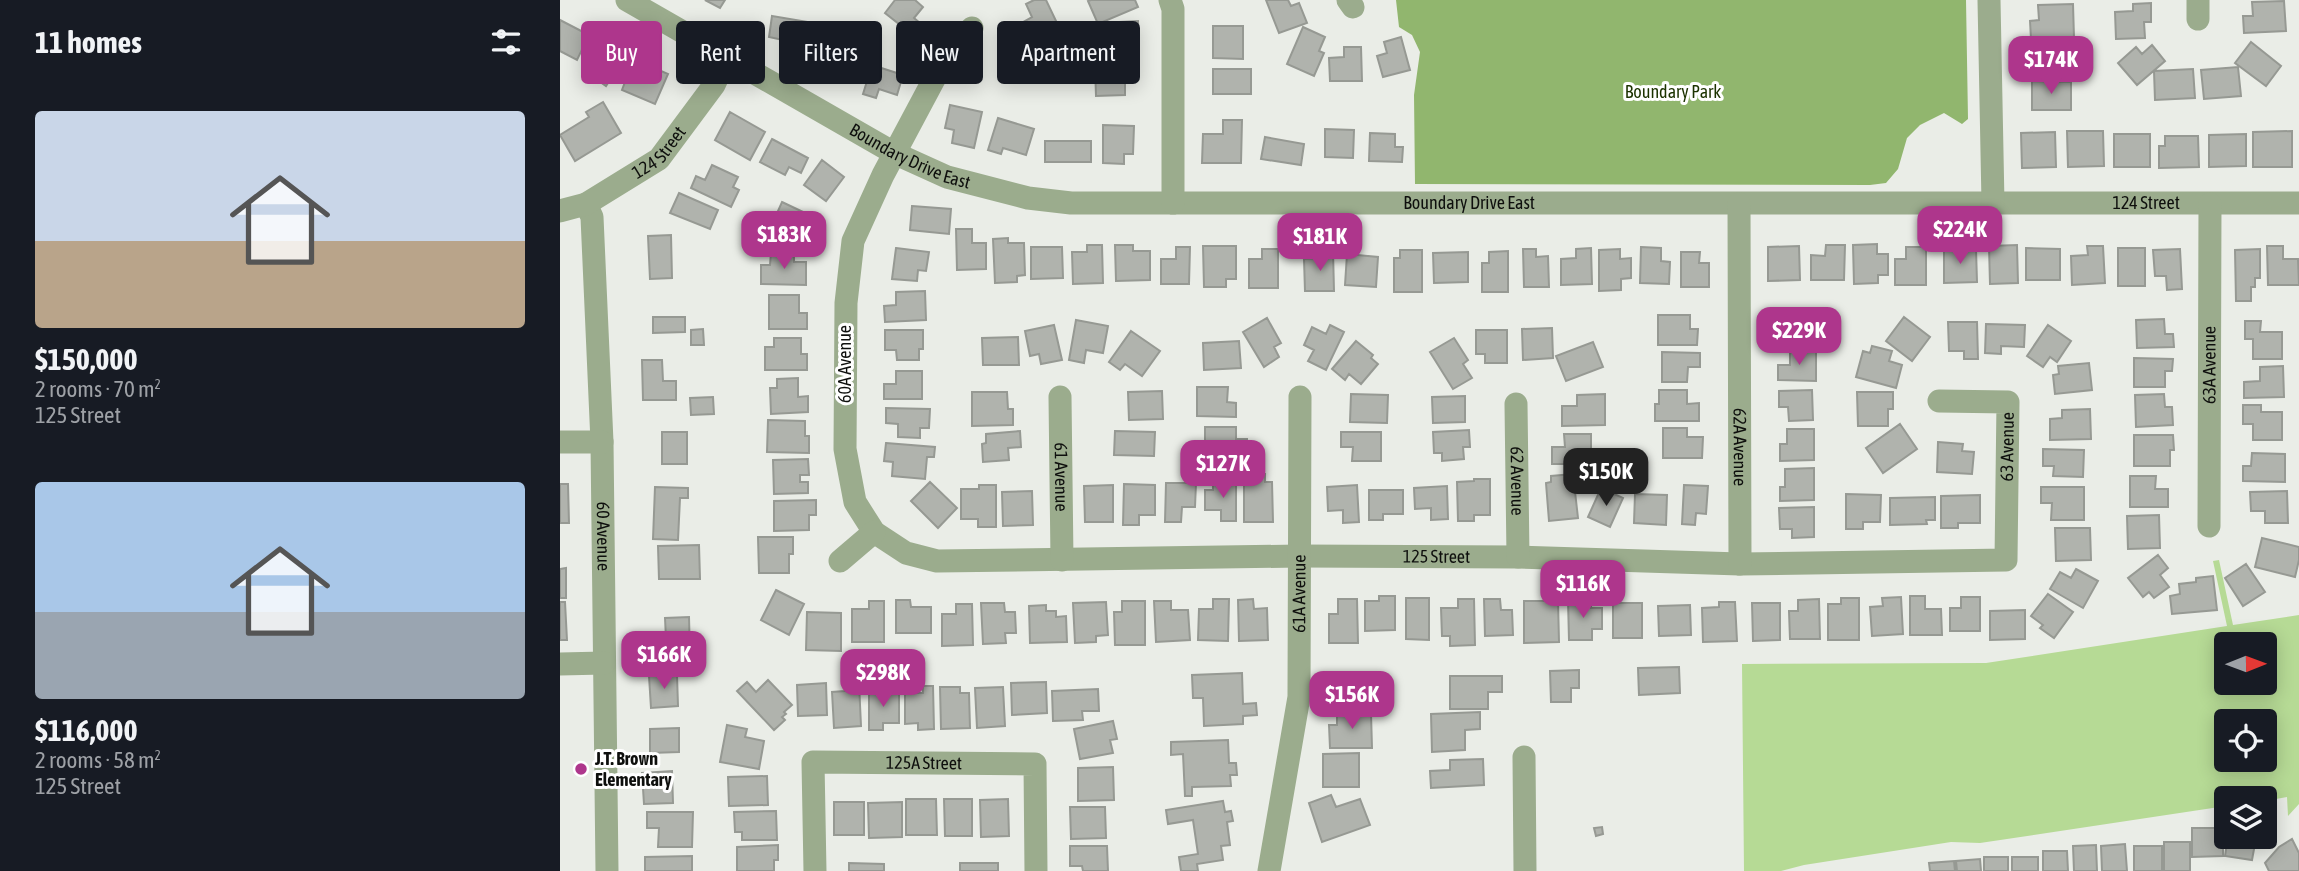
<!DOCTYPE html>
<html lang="en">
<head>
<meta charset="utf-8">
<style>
	body { margin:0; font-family:"Asap Condensed",sans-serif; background:#242831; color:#f1f3f6; height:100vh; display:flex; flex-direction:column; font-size:26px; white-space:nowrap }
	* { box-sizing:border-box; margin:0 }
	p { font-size:23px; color:#9ea1a6 }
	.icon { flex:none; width:38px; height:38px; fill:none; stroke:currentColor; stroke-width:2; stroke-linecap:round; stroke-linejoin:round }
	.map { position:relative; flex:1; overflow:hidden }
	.details { display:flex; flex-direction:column; background:#171b24; width:560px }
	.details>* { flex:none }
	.banner { position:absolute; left:21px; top:21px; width:665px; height:63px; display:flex; gap:14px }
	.needle { width:46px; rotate:89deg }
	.controls { position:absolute; left:1654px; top:632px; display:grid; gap:14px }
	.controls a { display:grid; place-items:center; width:63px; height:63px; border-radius:7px; background:#171b24; box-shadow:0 4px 18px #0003; font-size:35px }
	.price { position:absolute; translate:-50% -60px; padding:0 16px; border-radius:14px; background:#ae368c; color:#fff; font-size:23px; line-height:46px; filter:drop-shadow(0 2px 4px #0008) }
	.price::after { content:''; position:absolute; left:50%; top:42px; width:21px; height:16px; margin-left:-10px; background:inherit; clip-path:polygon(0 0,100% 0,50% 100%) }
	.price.on { background:#222; color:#fff }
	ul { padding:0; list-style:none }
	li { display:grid; align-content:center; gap:14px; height:371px; padding:0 35px }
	li span { display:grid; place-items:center; height:217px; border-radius:7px; color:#555 }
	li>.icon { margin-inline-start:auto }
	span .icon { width:126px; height:126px; fill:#fffc; stroke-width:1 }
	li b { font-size:30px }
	h2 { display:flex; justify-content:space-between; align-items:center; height:84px; padding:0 35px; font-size:30px }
	.tag { padding:0 24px; border-radius:7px; background:#171b24; box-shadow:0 4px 18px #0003; font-size:24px; line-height:63px }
	.tag.on { background:#ae368c; color:#fff }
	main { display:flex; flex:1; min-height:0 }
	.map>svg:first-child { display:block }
</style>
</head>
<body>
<main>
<section class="details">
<h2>11 homes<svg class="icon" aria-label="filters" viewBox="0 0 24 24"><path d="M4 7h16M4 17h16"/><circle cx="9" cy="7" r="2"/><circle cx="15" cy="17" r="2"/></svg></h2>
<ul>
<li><span style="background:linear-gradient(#c9d6e8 60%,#b9a48a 0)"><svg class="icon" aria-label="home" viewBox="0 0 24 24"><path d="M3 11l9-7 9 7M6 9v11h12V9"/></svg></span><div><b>$150,000</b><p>2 rooms · 70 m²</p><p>125 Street</p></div></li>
<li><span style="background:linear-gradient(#a9c7e8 60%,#9aa5b1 0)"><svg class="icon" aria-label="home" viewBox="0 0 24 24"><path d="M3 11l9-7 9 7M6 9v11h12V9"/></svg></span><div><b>$116,000</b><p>2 rooms · 58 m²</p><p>125 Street</p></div></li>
</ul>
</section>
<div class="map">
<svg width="1739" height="871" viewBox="0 0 1739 871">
	<rect width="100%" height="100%" fill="#eaede7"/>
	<path fill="#b6da95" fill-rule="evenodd" d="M1659,560L1673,625L1739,615V804L1728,816L1727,797L1705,801L1704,798H1666V806L1420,843L1391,842L1244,865L1221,871H1184L1182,664L1426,663L1667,626L1653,561ZM1704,644V682H1666V644ZM1704,721V760H1666V721Z"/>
	<path fill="#91b66e" d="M836,0H1406L1408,119L1402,124L1384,113L1360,125L1347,138L1338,169L1326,183L1310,185L855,184L854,95L860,52L852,35L839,27Z"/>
	<path fill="#b0b3ad" stroke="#969993" stroke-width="2" d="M145,0H165L160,8Z
		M335,0H355L363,7L354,18L361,24L353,35L325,13Z
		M474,0H486L497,23L465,39L458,25L472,17L466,4Z
		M531,0H575L578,7L538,24L528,1Z
		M706,0H728L731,6L739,3L747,23L719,33Z
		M1724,1L1726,31L1684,33L1683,16H1693L1692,2Z
		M1591,3V22H1584L1585,38L1556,39L1555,12L1573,11V4Z
		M1513,4L1514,38L1471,39L1470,21L1479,20L1478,5Z
		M212,16L248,22L242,55L221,52L223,40L209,37Z
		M0,20L29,35L17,60L0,51Z
		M578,21L579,60H564V49H551V32L560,31V22Z
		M653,26H683V59L653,58Z
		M743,27L765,37L759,51L764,53L754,76L727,64Z
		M841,37L850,70L823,77L817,56L827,53L824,42Z
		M1691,42L1721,66L1706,86L1675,63Z
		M268,45L294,47L292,76L256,72L257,51L268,52Z
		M1485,45H1510V74H1472V54H1485Z
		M1592,45L1605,61L1577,85L1558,63L1576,47L1582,54Z
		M784,47H801L802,81H770L769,58L784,57Z
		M464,50L489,51L487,82L449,79L450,62L463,63Z
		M67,56L108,74L95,104L62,90L65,82L57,79Z
		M38,60L55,72L46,86L29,74Z
		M572,64L573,81H565V95L536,96L535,65Z
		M312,65L343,75L337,95L319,89L316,98L303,94Z
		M1678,67L1681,96L1644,99L1641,70Z
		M653,69H691V94H653Z
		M1633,69L1635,98L1595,100L1594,71Z
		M1472,81L1511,82V110H1472Z
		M43,102L61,133L15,161L0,135L29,117L26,112Z
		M390,105L422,112L414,148L392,143L394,130L385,128Z
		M170,112L205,132L190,160L155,140Z
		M438,118L474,129L466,155L443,148L441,154L428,150Z
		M663,120H682L681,163H642L643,134H663Z
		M543,125L574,126L573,154H564V164L543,163Z
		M765,129L794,130L793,158L765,157Z
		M1507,131H1543L1544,166L1508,167Z
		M1732,131V167H1693V132Z
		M1495,132L1496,167L1462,168L1461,133Z
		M810,133L835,134V147H843L842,162L809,161Z
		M1554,134H1590V167H1554Z
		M1686,134V166L1649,167V135Z
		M1605,136H1638L1639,167L1599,168V146H1605Z
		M705,137L744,144L741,165L701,159Z
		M212,139L248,158L241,173L229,167L225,175L200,162Z
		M485,141H531V162H485Z
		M262,160L284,177L266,201L244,185Z
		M152,165L178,177L173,187L179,190L171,207L131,188L136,176L145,180Z
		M119,193L158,210L150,229L110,213Z
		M222,202L260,220L253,235L248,233L242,247L209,231Z
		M352,206L391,209L389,234L350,230Z
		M396,229H412V243H426V269L397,270Z
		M111,235L112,278L90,279L88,236Z
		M448,238V243H464L465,275L457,276V282L435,283L433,239Z
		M1317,244V254H1328V275H1318V283L1294,284L1293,245Z
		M527,245H542L543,283L513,284L512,252H527Z
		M555,245H573V251H590V280L556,281Z
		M1266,245H1285L1284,280H1251V255L1265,256Z
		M1457,245L1458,283L1430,284L1429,246Z
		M643,246H676V279H666V287H644Z
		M1239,246L1240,280L1208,281V247Z
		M1527,246H1543L1545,283L1512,285L1511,256L1528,255Z
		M1707,246H1723V259H1738L1739,285H1708Z
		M471,247H502L503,278L471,279Z
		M616,247H630L629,284H601V259H616Z
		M1081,247L1101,248V261L1110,262L1109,284L1080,283Z
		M1346,247H1366V285H1335V259H1346Z
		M336,248L369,252L366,271L358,270L357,281L332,279Z
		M1031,248L1032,284L1001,285V259L1016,258V249Z
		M1466,248L1500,249V280H1466Z
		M1558,248H1585V286H1558Z
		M702,249H718V288H689V259H702Z
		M963,249H976V257L988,256L989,287H964Z
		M1060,249V259L1071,258V278L1061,279V290L1039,291V250Z
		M1416,249L1417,282L1384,283V250Z
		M1620,249L1622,289L1607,290L1606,276H1595L1593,250Z
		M1700,249V278H1695V287H1691V301H1676L1675,250Z
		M840,250H862V292H834V258H840Z
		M758,251H773L774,291H745L744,259L758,258Z
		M948,251V292H922V263H929V252Z
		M211,252L234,253V262H246V285L201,284V265H210Z
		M908,252V282L874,283L873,253Z
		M1121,252H1140L1139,263H1149V287H1121Z
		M787,254L818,257L816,287L785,285Z
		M365,291L366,320L325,322L324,306L336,305V292Z
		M209,295H239V313H247V329H209Z
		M1254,309L1256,339L1229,340L1228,327H1222L1221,311Z
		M1098,315H1130V329H1138L1137,345H1098Z
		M93,317H125V332L93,333Z
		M1344,317L1370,337L1352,361L1326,341Z
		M707,318L721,343L714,347L719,357L704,367L683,332Z
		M1604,319L1605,334H1613L1614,347L1577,348L1576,320Z
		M516,320L548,326L543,353L526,350L524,363L509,360Z
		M1685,321H1701L1700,332H1722V359H1693V339H1685Z
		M1388,322H1417L1418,359H1404V351H1389Z
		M1426,324L1465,325L1464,347L1441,346V354L1425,353Z
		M494,325L502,360L481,364L479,354L470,356L465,331Z
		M770,325L784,332L766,370L748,361L754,350L744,345L752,327L766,334Z
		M1488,325L1511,341L1497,362L1490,357L1483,367L1467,356Z
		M992,328L993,358L963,360L962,329Z
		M143,329L144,345H131V330Z
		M325,330H363V349H359V360H337L336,350H325Z
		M916,330H947V363H925V354H916Z
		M571,331L600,351L582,376L565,364L560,370L549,362Z
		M458,337L459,365H423L422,338Z
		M214,338H241V354H247V370H205V347H214Z
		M894,338L908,360L903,364L912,378L893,389L870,352Z
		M679,341L681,368L644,370L643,343Z
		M796,341L813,355L811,358L818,364L801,384L789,374L785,380L772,369Z
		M1033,342L1043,367L1006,381L996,356Z
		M1312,346L1332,351L1329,361L1342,365L1336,388L1296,377L1303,351L1310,353Z
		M1230,350L1256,351V381L1218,380V365H1230Z
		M1102,352L1140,353V367H1128L1127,382H1102Z
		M1574,358L1613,359L1612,371H1605V387H1574Z
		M82,360H102L103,381H116V400H83Z
		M1529,363L1532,390L1495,394L1493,375L1499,374L1498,366Z
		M1723,366L1724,397L1684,398V382L1700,381V367Z
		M336,371H362V399H324V384H336Z
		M238,378V397L248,396V412L211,414L210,388H217V379Z
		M637,387H668L667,402L676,403V417L637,416Z
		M1099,390H1127V404L1139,403V421H1095V404H1099Z
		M1252,390L1253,420L1229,421L1228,407H1219V391Z
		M602,391L603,419L569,420L568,392Z
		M412,392H447L448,409H453V425L412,426Z
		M1297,392H1333V409H1328V426H1298Z
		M791,394L828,395L827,423L790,422Z
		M1045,394V425L1002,426V406H1017V395Z
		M1604,394L1605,407H1612L1613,425L1576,427L1575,395Z
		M905,396V422L873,423L872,397Z
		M153,397L154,414L131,415L130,398Z
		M1683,405H1701V412H1722V440H1693V424H1683Z
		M326,408L370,409L369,428H360V438L338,437V424L326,423Z
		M1530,409L1531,439L1490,440V419L1502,418V410Z
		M208,420L245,421V436H249V453L207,452Z
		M1340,424L1357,449L1323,473L1306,448Z
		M645,427H676V439H687V454H645Z
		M1103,428H1127V437H1143L1142,458H1103Z
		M1227,429H1254V460L1220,461V444H1227Z
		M909,430L910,447H903L904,459L882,461V453H874L873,432Z
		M460,431L461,447L448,448L449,460L423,462L422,444L426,443V434Z
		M555,431L595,432L594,456L554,455Z
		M102,432H127V464H102Z
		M781,432H821V461H792L793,447H781Z
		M1004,434H1031V451L1027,452V464H992V447H1005Z
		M1574,435H1613L1614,450H1610V466H1574Z
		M1378,442L1403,444L1402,451L1414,452L1412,474L1377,472Z
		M326,443L375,447L374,457H367L365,479L332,476L333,462L324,461Z
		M1483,449L1524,450L1523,477L1493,476L1494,466H1483Z
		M1692,453L1725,454V482L1683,481V466H1691Z
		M248,459L249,475H240V482H248V493L214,494L213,460Z
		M1254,468V500L1220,501V487H1225V469Z
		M684,474H705V482H712L713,522H684Z
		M1013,474L1018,518L989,521L986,483L991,482V476Z
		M1570,476H1596L1595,489H1608V507H1570Z
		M914,479H930V515H914V521H898L897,482L914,481Z
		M653,481H676V521H661V510H645V490H653Z
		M370,482L397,508L378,528L351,501Z
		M606,483H636L635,507H622L621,522H605Z
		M0,484H8L9,523H0Z
		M564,484L595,485V515H579V525H563Z
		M419,485H436V527H418V519H401V489H419Z
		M553,485V522H525L524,486Z
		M797,485L799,522L783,523V510L768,511L767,487Z
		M1124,485L1148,486L1146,514L1136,513L1135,525L1122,524Z
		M887,486L888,519L871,520V508L855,509L854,488Z
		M95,487L128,488V498H120L118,540L93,539Z
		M1481,487H1524V520H1491L1492,503H1481Z
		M1041,488L1063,498L1050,527L1028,517Z
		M809,490H843V514H823V520H809Z
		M472,491L473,525L443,526L442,492Z
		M1727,491L1728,523H1705V511H1691L1690,492Z
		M1075,494L1107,495L1106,525L1074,523Z
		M1286,494L1321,495L1320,522H1303V529H1286Z
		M1420,495V523H1398V528H1381V496Z
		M1375,497V520H1366L1367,524L1330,525V498Z
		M256,500V515H249V530L214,531V501Z
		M1254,507V537L1232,538V529H1220L1219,508Z
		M1599,515L1600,548L1568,549L1567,516Z
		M1495,528H1530L1531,560L1496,561Z
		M198,537H233V554H229V573H199Z
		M1702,538L1739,547V560L1735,577L1695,567Z
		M139,545L140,579H99L98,546Z
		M1598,555L1608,568L1600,575L1609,587L1594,598L1589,592L1583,597L1568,578Z
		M1686,564L1705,592L1683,606L1665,578Z
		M6,568V598H0V569Z
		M1516,569L1538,581L1523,608L1490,589L1500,572L1511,578Z
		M1653,576L1657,610L1612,614L1610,596L1620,594L1619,584L1636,582V578Z
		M216,590L244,604L229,635L201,620Z
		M1488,594L1513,612L1494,638L1480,628L1483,625L1471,616Z
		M819,596H835V630L805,631V601H819Z
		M1350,596H1365V609H1381L1382,635H1350Z
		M1341,597L1343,634L1312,636L1310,607L1323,606L1322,598Z
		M1401,597H1420V631H1390V608H1401Z
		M846,598H869V640L846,639Z
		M1281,598H1299V640H1268V604H1281Z
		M653,599H669L668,641L638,640L639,609H653Z
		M693,599L694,609L707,608L708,640L679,641L678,600Z
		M778,599H797L798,643H769V614H778Z
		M898,599H914L915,645L890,646V636H882L881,608H898Z
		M924,599H940L941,610H952L953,635L925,636Z
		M1031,599V608H1042V629H1032V640H1009L1008,600Z
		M1259,599L1260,639H1230L1229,611H1238V600Z
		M336,600H350L351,607H371V633H336Z
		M309,601H324V642H292V609H309Z
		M562,601H585V645H555L554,612H562Z
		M594,601H611V610H628L630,640L596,642Z
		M964,601H998L999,642L964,643Z
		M0,602H5L7,640H0Z
		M546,602L548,635L536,636V642L515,643L513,603Z
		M1159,602H1175L1177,641L1143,642L1142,608L1159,607Z
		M421,603H444L445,612H455L456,633H445L446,643L423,644Z
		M1053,603H1082V638H1053Z
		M1192,603H1220V640L1193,641Z
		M396,604H412L413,645L382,646V614H396Z
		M486,605V611H496V617L506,616L507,642L470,643L469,606Z
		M1130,605L1131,635L1099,636L1098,606Z
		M1465,610V639L1430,640V611Z
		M247,612L281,613V651L246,650Z
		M129,617L130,655L90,656V640L106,639L105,618Z
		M1119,667L1120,693L1079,695L1078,668Z
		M1019,670V688H1011V702H991L990,671Z
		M682,673L683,704L696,703L697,715L683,716V724L644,726L643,698H633L632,675Z
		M117,675L118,706L91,708L89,676Z
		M890,676H942V692H928V709H890Z
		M794,677H824V709H775L776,692H794Z
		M208,680L232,705L224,712L226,714L222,717L225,720L214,730L177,691L187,682L196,692Z
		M486,682L487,713L452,715L451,683Z
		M266,683L267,715L238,716L237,685Z
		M299,683L301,726L274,728L272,692L285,691V684Z
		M363,686H373L374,729L358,730V723L345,724V693H363Z
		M380,687H400V693H409L410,728L381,729Z
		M443,687L445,726L417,728L415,688Z
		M538,689L539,711H522L523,720L493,721L492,691Z
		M309,691H339V723H323V730H309Z
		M920,712V729L905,730V750L872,752L871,714Z
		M777,713H811L812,748H770L769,725H777Z
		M553,721L557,739L550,740L553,753L520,759L514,729Z
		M167,725L187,729L185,737L204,741L199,769L160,762Z
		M119,728V752L90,753V729Z
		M668,740L669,763H676L677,775H670L671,786L632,787V796H625L623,754L611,755V742Z
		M799,753V787H763V754Z
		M923,759L924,785L871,788L870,771L890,770V760Z
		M553,767L554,800L518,801V768Z
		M112,771L113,803L84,804L82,773Z
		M207,776L208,805L169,806L168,777Z
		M771,795L776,807L800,799L810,825L762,842L749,803Z
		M346,799H376L377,835H346Z
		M384,799H412V836H385Z
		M448,799L449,836L421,837L420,800Z
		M663,801L665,812L671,811L673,821L667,822L670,845L661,846L663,860L637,864L638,871H621L619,857L638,854L633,820L608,824L606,810Z
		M274,802H304V835H274Z
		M342,802V837L309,838L308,803Z
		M510,807H545L546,838L511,839Z
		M216,811L217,840H182V832H175L174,812Z
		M87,812H133L132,847H98L99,828H87Z
		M1042,827L1043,834L1036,836L1034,828Z
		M1632,828H1663V856L1632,857Z
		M1704,830H1707L1705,840L1696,838L1692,860L1665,856L1668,836H1704Z
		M1732,839L1739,853V871H1709L1705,863L1719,847Z
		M1604,842H1630V871H1604Z
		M1565,844L1567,871H1542L1541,846Z
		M218,845V860H214V871H177V847Z
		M1536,845L1537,871H1514L1513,846Z
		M510,846H547L548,871H523L522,866H510Z
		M1574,846H1602V871H1574Z
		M1483,851H1507L1508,871H1483Z
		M132,856V871H85V857Z
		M1424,857H1448V871H1424Z
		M1452,857H1478V871H1452Z
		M1420,859L1421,871H1397L1396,861Z
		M1394,861L1395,871H1370L1369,863Z
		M289,863L324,864V871H289Z
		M400,863H438V871H400Z"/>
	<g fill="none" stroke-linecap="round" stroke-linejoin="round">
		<g stroke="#9bac8d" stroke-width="23">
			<path id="s1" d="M67,0L334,153L387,177L468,198L511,203H1739"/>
			<path d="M610,0L613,9V203"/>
			<path d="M788,0L793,7"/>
			<path d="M1429,0L1433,203"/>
			<path d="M1638,0V19"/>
			<path id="s2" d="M412,28L388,53L323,175L293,241L286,303L285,449L295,502L314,532L346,553L377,561L739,556L958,557L1180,564L1446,560L1448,402L1379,401"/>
			<path id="s3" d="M26,204L32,217L42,442L47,871"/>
			<path id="s4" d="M1179,204L1180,564"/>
			<path id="s5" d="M0,211L26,204L99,159L154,85L167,57"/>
			<path id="s6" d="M500,397L502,560"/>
			<path id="s7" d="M956,404L958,557"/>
			<path d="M0,442H42"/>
			<path id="s8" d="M1649,526L1650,204"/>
			<path d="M280,561L314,532"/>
			<path d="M0,664L44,663"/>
			<path d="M964,757L965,871"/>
			<path id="s9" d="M255,871L253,762L475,764L476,871"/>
			<path id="s10" d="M709,871L739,697L740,397"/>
		</g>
	</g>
	<circle fill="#ae368c" stroke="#fff" stroke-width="2.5" cx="21" cy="769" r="7"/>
	<g text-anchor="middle" stroke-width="6" stroke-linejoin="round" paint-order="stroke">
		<g font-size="18" fill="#1c3300" stroke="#fff">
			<text x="1113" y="98">Boundary Park</text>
		</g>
		<g font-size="18" fill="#0e0f0d" stroke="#fff">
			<text dy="6" stroke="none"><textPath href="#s5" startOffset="117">124 Street</textPath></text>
			<text dy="6" stroke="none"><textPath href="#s1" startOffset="324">Boundary Drive East</textPath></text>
			<text dy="6" stroke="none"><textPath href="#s1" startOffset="891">Boundary Drive East</textPath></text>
			<text dy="6" stroke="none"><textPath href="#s1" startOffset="1568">124 Street</textPath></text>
			<text transform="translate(285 364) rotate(-90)" y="6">60A Avenue</text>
			<text dy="6" stroke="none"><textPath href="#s8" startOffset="161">63A Avenue</textPath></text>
			<text dy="6" stroke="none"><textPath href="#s2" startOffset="1796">63 Avenue</textPath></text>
			<text dy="6" stroke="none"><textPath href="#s4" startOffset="243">62A Avenue</textPath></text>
			<text dy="6" stroke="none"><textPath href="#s6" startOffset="80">61 Avenue</textPath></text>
			<text dy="6" stroke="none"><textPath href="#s7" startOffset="77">62 Avenue</textPath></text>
			<text dy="6" stroke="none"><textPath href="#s3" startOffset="334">60 Avenue</textPath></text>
			<text dy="6" stroke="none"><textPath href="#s2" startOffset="1113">125 Street</textPath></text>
			<text dy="6" stroke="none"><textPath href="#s10" startOffset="280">61A Avenue</textPath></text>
			<text dy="6" stroke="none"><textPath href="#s9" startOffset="220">125A Street</textPath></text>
		</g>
		<g font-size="18" font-weight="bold" fill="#0e0f0d" stroke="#fff" text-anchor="start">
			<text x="35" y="765">J.T. Brown<tspan x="35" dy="21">Elementary</tspan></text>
		</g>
	</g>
</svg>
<div class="controls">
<a><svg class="needle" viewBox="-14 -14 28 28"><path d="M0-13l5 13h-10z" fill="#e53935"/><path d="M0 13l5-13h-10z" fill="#9ea1a6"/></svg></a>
<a><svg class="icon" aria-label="locate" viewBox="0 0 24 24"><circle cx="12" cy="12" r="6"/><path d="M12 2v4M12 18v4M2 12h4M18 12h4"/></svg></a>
<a><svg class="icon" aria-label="layers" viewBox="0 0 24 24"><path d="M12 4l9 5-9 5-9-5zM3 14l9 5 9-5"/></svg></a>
</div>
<b class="price" style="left:1491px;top:96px">$174K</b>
<b class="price" style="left:1400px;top:266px">$224K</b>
<b class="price" style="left:224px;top:271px">$183K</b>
<b class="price" style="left:760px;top:273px">$181K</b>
<b class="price" style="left:1239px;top:367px">$229K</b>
<b class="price" style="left:663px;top:500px">$127K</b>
<b class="price on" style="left:1046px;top:508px">$150K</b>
<b class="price" style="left:1023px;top:620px">$116K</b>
<b class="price" style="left:104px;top:691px">$166K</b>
<b class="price" style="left:323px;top:709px">$298K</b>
<b class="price" style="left:792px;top:731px">$156K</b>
<div class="banner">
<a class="tag on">Buy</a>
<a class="tag">Rent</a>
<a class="tag">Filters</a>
<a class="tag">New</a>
<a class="tag">Apartment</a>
</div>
</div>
</main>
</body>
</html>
